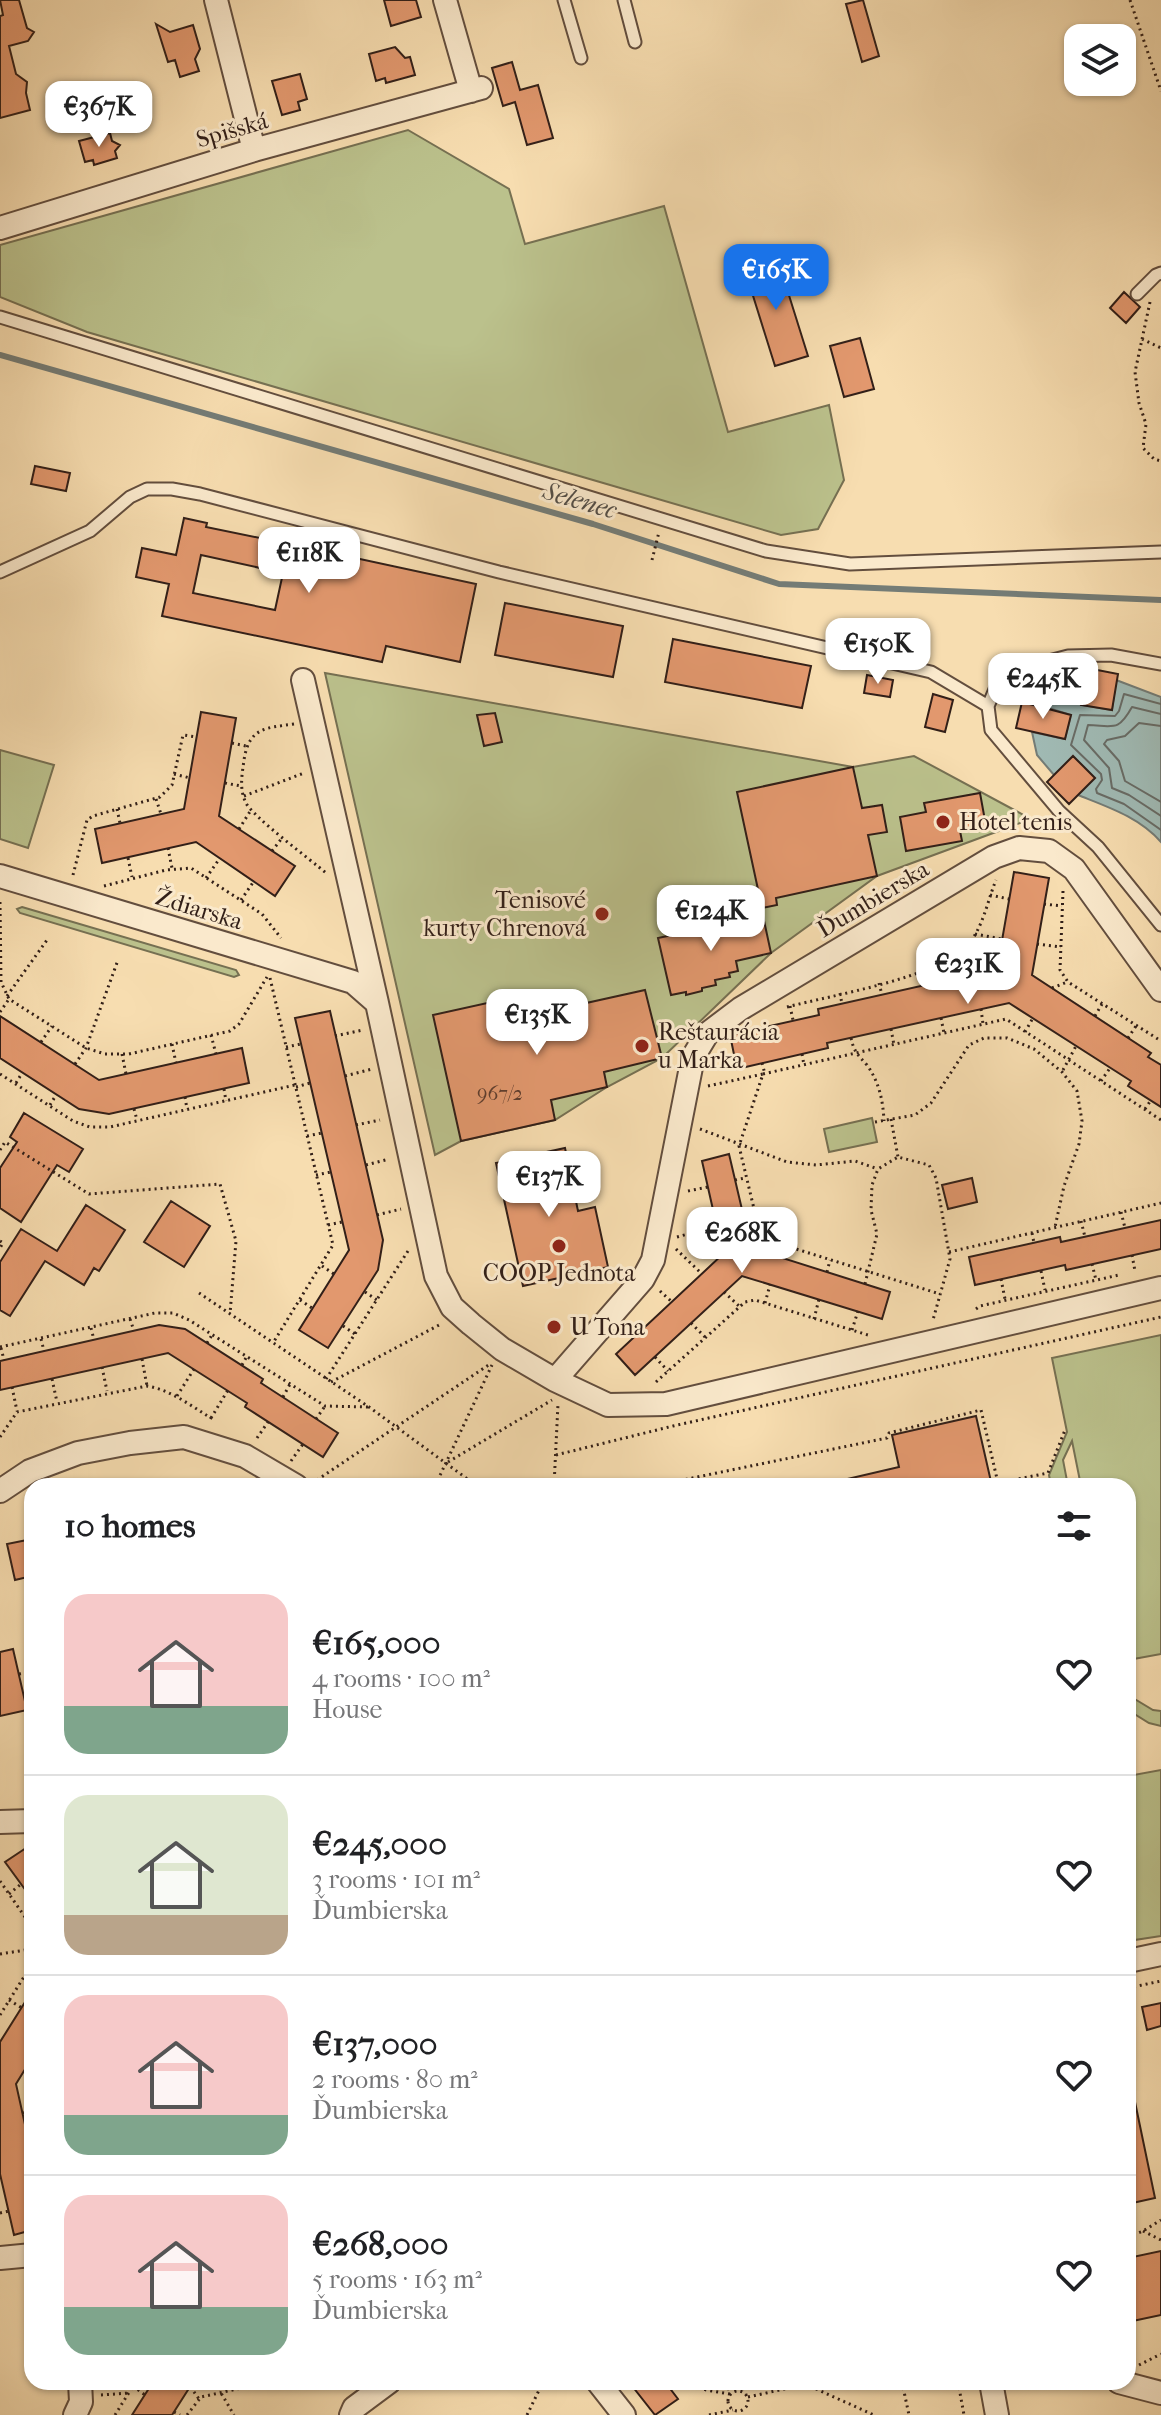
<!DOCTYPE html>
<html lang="en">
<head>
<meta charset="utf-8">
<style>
	body { margin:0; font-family:"IM FELL French Canon",serif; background:#f6f6f6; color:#202124; height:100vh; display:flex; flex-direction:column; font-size:30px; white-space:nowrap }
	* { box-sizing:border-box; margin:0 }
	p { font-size:26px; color:#757577 }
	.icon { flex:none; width:44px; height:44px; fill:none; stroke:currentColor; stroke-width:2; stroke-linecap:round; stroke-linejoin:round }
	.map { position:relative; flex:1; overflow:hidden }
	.panel { position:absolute; left:24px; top:1478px; width:1112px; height:912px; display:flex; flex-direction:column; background:#fff; border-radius:24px; box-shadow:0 2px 6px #0004 }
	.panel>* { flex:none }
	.buttons { position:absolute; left:1064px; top:24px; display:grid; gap:16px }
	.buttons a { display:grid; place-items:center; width:72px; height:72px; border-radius:16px; background:#fff; box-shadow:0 2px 6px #0004; font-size:40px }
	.price { position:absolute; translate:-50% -68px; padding:0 18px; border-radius:16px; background:#fff; color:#222; font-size:26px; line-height:52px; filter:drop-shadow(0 2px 4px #0008) }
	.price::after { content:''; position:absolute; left:50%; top:48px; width:24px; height:18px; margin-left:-12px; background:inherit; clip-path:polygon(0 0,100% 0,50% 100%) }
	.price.selected { background:#1a73e8; color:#fff }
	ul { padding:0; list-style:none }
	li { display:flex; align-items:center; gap:24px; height:200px; padding:0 40px }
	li+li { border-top:2px solid #e0e0e0 }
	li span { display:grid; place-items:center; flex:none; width:224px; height:160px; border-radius:24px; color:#555 }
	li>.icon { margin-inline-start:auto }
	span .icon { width:96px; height:96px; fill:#fffc; stroke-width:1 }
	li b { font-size:34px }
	h2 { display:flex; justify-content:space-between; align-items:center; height:96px; padding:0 40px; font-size:34px }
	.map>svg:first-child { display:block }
</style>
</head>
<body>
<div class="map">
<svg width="1161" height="2415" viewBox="0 0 1161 2415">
	<rect width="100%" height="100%" fill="#f7ddb0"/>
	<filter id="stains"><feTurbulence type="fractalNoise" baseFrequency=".0025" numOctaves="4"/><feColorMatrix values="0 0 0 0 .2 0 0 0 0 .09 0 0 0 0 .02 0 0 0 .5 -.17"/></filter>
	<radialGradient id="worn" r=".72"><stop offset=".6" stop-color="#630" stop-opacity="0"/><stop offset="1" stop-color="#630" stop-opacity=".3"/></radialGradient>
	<path fill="#bbc18c" stroke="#767052" stroke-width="2" d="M408,130L509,189L525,244L664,206L728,432L829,405L844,480L818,529L781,535L87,332L0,297V245Z
		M325,673L853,767L914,756L1031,819L877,876L771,953L662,1058L607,1087L555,1120L461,1141L435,1155Z
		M0,750L54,765L28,848L0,839Z
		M22,907L236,970L239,975L234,977L20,913L17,909Z
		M872,1118L877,1142L829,1152L824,1129Z
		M1161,1335V1654L1128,1660V1486H1081L1072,1441L1063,1460L1068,1486H1051L1049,1475L1067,1432L1052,1358Z
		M1128,1695L1153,1710L1161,1711V1726L1149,1723L1128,1710Z
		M1161,1770V1936L1128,1941V1776Z"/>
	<path fill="#a0bab4" stroke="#747c76" stroke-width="2" d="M1086,675L1082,705L1112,710L1116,680L1161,697V842C1139,817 1108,807 1078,795L1095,778L1073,756L1054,775L1037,755L1032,732L1065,739L1071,715L1045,707L1057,683Z"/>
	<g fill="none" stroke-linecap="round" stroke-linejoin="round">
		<path stroke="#696c66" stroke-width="2" d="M1161,704L1124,694L1119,711L1115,716L1080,715L1071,745L1101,774L1102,780L1096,789L1097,793L1124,804L1161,830
			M1161,714L1132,707C1118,732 1114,726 1088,725L1084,740L1109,768L1112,788L1129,795L1161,816
			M1161,726L1139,723L1125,736L1107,740L1104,744L1119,761L1125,781L1161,802"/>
		<path stroke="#747c76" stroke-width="6" d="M0,355L593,524L779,584L1161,600"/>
	</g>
	<path fill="#e2986e" stroke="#321f18" stroke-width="2" fill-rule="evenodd" d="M0,0H19L27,28L34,32L28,41L9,46L16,74L27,82L26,93L30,110L0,118V16L3,15Z
		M384,0H416L421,17L391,26Z
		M863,0L879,56L862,62L846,4Z
		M156,24L170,32L193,25L200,49L195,59L199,71L180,77L175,60L168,62Z
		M395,47L405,58L410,57L415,75L386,83L385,78L376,81L369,54Z
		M512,62L520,90L538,85L553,138L527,145L515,102L503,106L492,68Z
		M300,74L307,99L298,102L300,110L282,115L272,81Z
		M110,133L112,141L120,145L115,151L117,158L94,165L93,160L85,162L79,141Z
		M777,257L808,356L775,366L744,267Z
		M1124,292L1140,307L1126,323L1110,308Z
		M860,338L874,389L844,397L830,346Z
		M35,466L70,473L66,491L31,484Z
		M184,518L207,523L206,527L289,544L291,535L334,544L332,553L476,584L460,662L386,646L382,662L162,616L169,584L136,577L142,548L176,555ZM201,555L283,573L275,610L193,593Z
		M505,603L623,626L613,677L495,655Z
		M673,639L811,666L802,708L665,682Z
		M1087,668L1118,674L1112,710L1081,705Z
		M867,675L893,680L890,697L864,693Z
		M933,694L953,700L945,732L925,727Z
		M1022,702L1071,715L1065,739L1016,728Z
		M201,712L236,718L219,816L295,866L275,896L196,842L102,863L95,829L184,809Z
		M495,713L502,742L484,746L477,715Z
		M1073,756L1095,778L1069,804L1047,782Z
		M853,767L862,808L882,805L887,832L868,835L877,876L776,898L777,905L762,908L737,792Z
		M980,793L986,826L960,831L962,841L906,851L900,817L926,812L924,803Z
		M1014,872L1049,878L1032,975L1151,1053L1148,1057L1161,1065V1107L1128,1086L1131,1081L1009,1003L827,1043L828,1048L737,1069L730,1035L819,1015L818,1009L997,969Z
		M763,916L771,953L736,961L738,971L729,973L730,977L715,980L716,985L702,988V991L686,995V992L671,995L658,938Z
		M645,990L662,1058L604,1072L607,1087L551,1100L555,1120L461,1141L433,1015L528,994L532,1015Z
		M330,1011L383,1240L378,1270L328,1348L299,1330L349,1250L295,1018Z
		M0,1016L99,1080L242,1048L249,1083L109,1114L79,1109L0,1058Z
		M24,1113L83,1149L69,1172L57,1165L21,1222L0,1208V1168L17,1142L10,1137Z
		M565,1148L578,1211L595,1207L608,1267L523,1286L496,1163Z
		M729,1154L751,1248L890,1292L882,1319L742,1276L635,1375L616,1354L723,1254L702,1161Z
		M972,1178L977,1202L948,1209L942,1185Z
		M171,1201L210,1226L184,1267L144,1242Z
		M86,1205L125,1230L99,1271L94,1268L84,1285L45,1261L10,1316L0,1310V1262L21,1229L57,1251Z
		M1161,1220V1249L1066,1270L1065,1265L975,1285L969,1257L1060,1237L1061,1242Z
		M159,1325L185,1329L263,1379L261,1383L338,1433L323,1457L245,1407L247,1403L168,1353L0,1390V1361Z
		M976,1416L992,1486H844L843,1480L899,1467L892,1435Z
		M32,1539V1576L15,1580L7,1544Z
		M13,1649L27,1710L0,1716V1652Z
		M32,1844V1899L5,1862Z
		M32,1991V2058L16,2084L32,2156V2230L14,2235L0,2174V2042Z
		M1161,2003V2026L1147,2030L1142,2007Z
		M1135,2102L1155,2198L1128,2204V2103Z
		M1161,2251V2315L1128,2322V2258Z
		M153,2382H193L172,2415H132Z
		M629,2382H665L678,2399L655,2415Z"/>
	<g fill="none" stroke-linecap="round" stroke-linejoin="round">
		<defs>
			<path id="lane" d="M564,0L581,58
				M624,0L635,42
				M1137,294L1156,275L1161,273
				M0,317L766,551L850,564L1161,552
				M0,572L90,531L130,497L147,489H172L200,494L499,572L931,672L988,706
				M1161,664L1111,655L1068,656L1002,673L988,706L991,730L1059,811L1098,847L1161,925"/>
			<path id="street" d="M216,0L254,150
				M445,0L471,91
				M0,228L254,150L481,88
				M303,680L377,1003
				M0,876L353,982L377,1003L436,1276L452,1307L471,1324L502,1349L555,1380L608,1405L666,1404L1161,1288
				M555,1380L643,1279L653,1260L693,1057L707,1034L740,1009L994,857L1019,848L1049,851L1074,869L1161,990
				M0,1491L30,1471L78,1453L130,1443L184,1437L245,1456L296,1486
				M0,1822L32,1821
				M1128,1961L1161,1954
				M0,2258L32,2255
				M598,2382L624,2415
				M991,2382L997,2415
				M1119,2382L1161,2393
				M75,2415L81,2402L80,2382
				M351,2415L354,2408L389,2382"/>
		</defs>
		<use href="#lane" stroke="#634e3e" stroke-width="15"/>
		<use href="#street" stroke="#634e3e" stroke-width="26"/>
		<path stroke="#321f18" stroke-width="3" stroke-dasharray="2 4" stroke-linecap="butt" d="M1130,0L1161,91
			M1150,302L1135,372L1139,403L1146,424L1143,448L1154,459L1161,461
			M1142,339L1161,348
			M652,560L659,532
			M294,724C266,728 249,727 244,760C242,775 239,789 246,803C253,817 311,860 326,873
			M232,743L246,746
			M174,774L190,778
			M225,783L241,786
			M244,796L304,773
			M156,799L161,814
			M117,809L120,823
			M239,829L251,810
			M168,848L172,868
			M272,851L282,838
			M128,858L132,877
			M73,875L87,820L93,816L160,797L172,785L183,735L197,737
			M206,878L220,858
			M104,886L166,870L191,868L262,914L281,938
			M1063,891L1060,970L1068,982L1161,1041
			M990,895L1009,899
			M241,900L254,881
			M0,902L1,982L9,999L86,1048L105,1054H129L230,1031L239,1024L267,977
			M1044,904L1062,906
			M975,934L1002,939
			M1037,944L1061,947
			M965,948L972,975
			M930,972L932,984
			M270,978L333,1245L273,1343
			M879,983L882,995
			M1052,988L1067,982
			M840,993L842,1004
			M7,996L47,940
			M790,1006L793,1020
			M787,1007C833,995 935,978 966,947C983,929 987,902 996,880
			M981,1009L983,1024
			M0,1012L9,999
			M1095,1016L1102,1004
			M941,1018L944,1033
			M891,1029L894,1045
			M1025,1032L1033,1018
			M211,1035L216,1054
			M335,1036L363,1030
			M851,1038C854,1052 858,1055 867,1065C879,1082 883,1100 884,1121
			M1128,1038L1136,1026
			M41,1042L52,1026
			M172,1044L176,1063
			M286,1047L301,1044
			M122,1054L126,1074
			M802,1054L804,1065
			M762,1063L765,1074
			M75,1064L86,1048L118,960
			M1063,1070L1076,1046
			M0,1074L73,1121L90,1127H110L295,1085
			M763,1074L1006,1019L1161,1120
			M345,1076L372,1069
			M1101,1081L1110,1068
			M16,1083L22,1073
			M708,1086L763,1074L739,1146L761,1238L940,1294
			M296,1087L310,1083
			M224,1089L226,1101
			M185,1097L187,1109
			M50,1105L56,1095
			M134,1109L137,1120
			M1145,1109L1151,1100
			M891,1119L898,1157
			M875,1122L915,1115L931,1103L969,1045L984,1038H1007L1034,1049L1062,1072L1077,1091L1082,1121L1079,1144L1064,1186L1055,1227
			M356,1125L380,1120
			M700,1129L787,1162L816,1165L855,1161L878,1169
			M307,1136L322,1133
			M0,1150L5,1142L89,1194L220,1184L236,1241L230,1314
			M366,1165L389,1159
			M316,1175L331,1172
			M735,1180L745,1178
			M688,1191L708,1187
			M1121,1212L1125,1228
			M377,1215L401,1209
			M744,1220L754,1217
			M1081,1221L1085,1237
			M328,1225L342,1222
			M1032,1233L1034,1243
			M677,1237L717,1226
			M0,1241L3,1243L0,1248
			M676,1249L702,1274
			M949,1252L1161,1203
			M1132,1255L1135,1271
			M778,1257L782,1245
			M1092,1264L1096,1280
			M322,1266L334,1274
			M1041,1271L1045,1290
			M827,1272L830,1260
			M1001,1279L1005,1299
			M865,1284L877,1234L871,1210L872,1185L878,1169L898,1157L929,1165L936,1178L950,1259L933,1320
			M660,1291L672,1302
			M365,1292L377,1300
			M724,1292L739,1306
			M199,1293L369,1407L477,1486
			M300,1300L312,1308
			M765,1303L770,1285
			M976,1309L980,1306L1119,1275
			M130,1319L134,1331
			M814,1319L819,1299
			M691,1323L705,1337
			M343,1326L355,1334
			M626,1327L635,1336
			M91,1328L94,1340
			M852,1330L858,1311
			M41,1339L44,1351
			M207,1343L212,1335
			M0,1347L155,1313H173L189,1320L325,1406L369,1407
			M1,1348L4,1360
			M655,1357L668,1371
			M142,1359L147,1386
			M242,1365L247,1356
			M102,1367L107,1391
			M52,1379L57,1402
			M326,1379L408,1251
			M331,1382L441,1324
			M656,1382L745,1302L755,1300L868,1335
			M12,1387L17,1411
			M177,1396L194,1369
			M283,1397L290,1384
			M211,1418L228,1390
			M316,1419L325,1406
			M0,1437L17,1412L147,1386C171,1390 191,1406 211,1418L208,1422
			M257,1438L268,1422
			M556,1455L673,1426L1161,1317
			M291,1461L303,1444
			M448,1462L552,1400
			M317,1480L490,1364
			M668,1483L887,1438L889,1433L981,1410L998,1483L1048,1473L1065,1430
			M435,1486L492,1365
			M554,1486L558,1404
			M19,1674L26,1673L32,1686
			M0,1881L32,1927
			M9,1894L21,1884
			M0,1954L32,1949
			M1128,1988L1161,1981
			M9,2000L22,2008
			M0,2015L32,1964
			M31,2060L32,2061
			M32,2084V2097
			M22,2113L32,2109
			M0,2213L9,2211
			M1143,2231L1161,2240
			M1128,2237L1143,2231L1161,2220
			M1139,2365L1161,2354
			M187,2382L199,2399
			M219,2382L221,2393L234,2415
			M688,2382L706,2390L730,2394L727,2382
			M743,2382L746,2394
			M902,2382L909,2415
			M958,2382L964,2415
			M805,2384L874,2415
			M133,2386L145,2395
			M728 2401a10 10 0 1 1 20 0a10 10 0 1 1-20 0Z
			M101,2395L129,2393
			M748,2397L816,2382
			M174,2412L180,2415
			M115,2415L133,2386L132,2382
			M187,2415L201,2397L268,2382
			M527,2415L543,2382
			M709,2415L733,2410"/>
		<use href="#lane" stroke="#fae9cc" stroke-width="11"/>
		<use href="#street" stroke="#fae9cc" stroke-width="22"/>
	</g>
	<g fill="#8f2418" stroke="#fae9cc" stroke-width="3">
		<circle cx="943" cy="822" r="8"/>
		<circle cx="602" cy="914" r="8"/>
		<circle cx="642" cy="1046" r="8"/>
		<circle cx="559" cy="1246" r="8"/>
		<circle cx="554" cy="1327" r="8"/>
	</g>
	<g text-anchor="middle" stroke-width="6" stroke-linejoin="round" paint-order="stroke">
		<g font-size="20" fill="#5e3d2e">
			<text x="500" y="1100">967/2</text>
		</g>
		<g font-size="24" fill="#321f18" stroke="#fae9cc">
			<text transform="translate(232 130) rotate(-16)" y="8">Spišská</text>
			<text transform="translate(873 899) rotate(-31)" y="8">Ďumbierska</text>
			<text transform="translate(199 909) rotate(17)" y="8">Ždiarska</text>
		</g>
		<g font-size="24" fill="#321f18" stroke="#fae9cc" text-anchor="start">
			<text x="959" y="830">Hotel tenis</text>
			<text x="586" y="908" text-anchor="end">Tenisové<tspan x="586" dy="28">kurty Chrenová</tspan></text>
			<text x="658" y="1040">Reštaurácia<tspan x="658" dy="28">u Marka</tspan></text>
			<text x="559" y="1281" text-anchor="middle">COOP Jednota</text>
			<text x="570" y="1335">U Tona</text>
		</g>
		<g font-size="26" font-style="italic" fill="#534e47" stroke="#fae9cc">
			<text transform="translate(580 500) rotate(16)" y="9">Selenec</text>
		</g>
	</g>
	<rect width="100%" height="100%" filter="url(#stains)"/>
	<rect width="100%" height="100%" fill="url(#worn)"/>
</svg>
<div class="buttons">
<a><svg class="icon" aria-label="layers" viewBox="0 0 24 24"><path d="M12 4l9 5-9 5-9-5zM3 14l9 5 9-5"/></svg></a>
</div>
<b class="price" style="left:99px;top:149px">€367K</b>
<b class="price selected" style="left:776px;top:312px">€165K</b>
<b class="price" style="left:309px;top:595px">€118K</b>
<b class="price" style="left:878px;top:686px">€150K</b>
<b class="price" style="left:1043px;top:721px">€245K</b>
<b class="price" style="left:711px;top:953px">€124K</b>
<b class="price" style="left:968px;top:1006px">€231K</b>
<b class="price" style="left:537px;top:1057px">€135K</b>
<b class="price" style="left:549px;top:1219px">€137K</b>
<b class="price" style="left:742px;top:1275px">€268K</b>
<section class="panel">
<h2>10 homes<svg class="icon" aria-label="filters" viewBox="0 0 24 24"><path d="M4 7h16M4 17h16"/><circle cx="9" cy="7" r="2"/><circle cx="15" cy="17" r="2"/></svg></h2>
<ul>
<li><span style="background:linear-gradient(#f6c9c9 70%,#7fa58c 0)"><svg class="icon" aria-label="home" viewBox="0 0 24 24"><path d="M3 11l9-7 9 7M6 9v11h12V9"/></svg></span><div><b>€165,000</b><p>4 rooms · 100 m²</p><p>House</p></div><svg class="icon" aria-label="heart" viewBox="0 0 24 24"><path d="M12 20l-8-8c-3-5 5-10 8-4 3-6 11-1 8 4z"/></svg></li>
<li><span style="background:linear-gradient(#dfe7d0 75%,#b9a48a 0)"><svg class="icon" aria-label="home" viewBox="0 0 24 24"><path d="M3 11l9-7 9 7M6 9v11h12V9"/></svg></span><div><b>€245,000</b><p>3 rooms · 101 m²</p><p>Ďumbierska</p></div><svg class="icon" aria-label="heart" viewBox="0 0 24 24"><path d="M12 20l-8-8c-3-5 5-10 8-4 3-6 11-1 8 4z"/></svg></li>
<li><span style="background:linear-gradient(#f6c9c9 75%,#7fa58c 0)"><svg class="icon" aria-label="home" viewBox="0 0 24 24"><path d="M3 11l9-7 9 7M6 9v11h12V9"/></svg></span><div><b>€137,000</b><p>2 rooms · 80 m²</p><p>Ďumbierska</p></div><svg class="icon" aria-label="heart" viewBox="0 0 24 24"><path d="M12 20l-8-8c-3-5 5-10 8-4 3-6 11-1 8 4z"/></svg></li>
<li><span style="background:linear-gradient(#f6c9c9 70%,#7fa58c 0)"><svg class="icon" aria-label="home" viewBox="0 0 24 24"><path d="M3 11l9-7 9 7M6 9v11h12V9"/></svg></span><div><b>€268,000</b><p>5 rooms · 163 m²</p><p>Ďumbierska</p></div><svg class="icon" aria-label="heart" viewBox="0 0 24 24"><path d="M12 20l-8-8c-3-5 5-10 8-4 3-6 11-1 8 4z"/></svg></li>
</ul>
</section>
</div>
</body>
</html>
